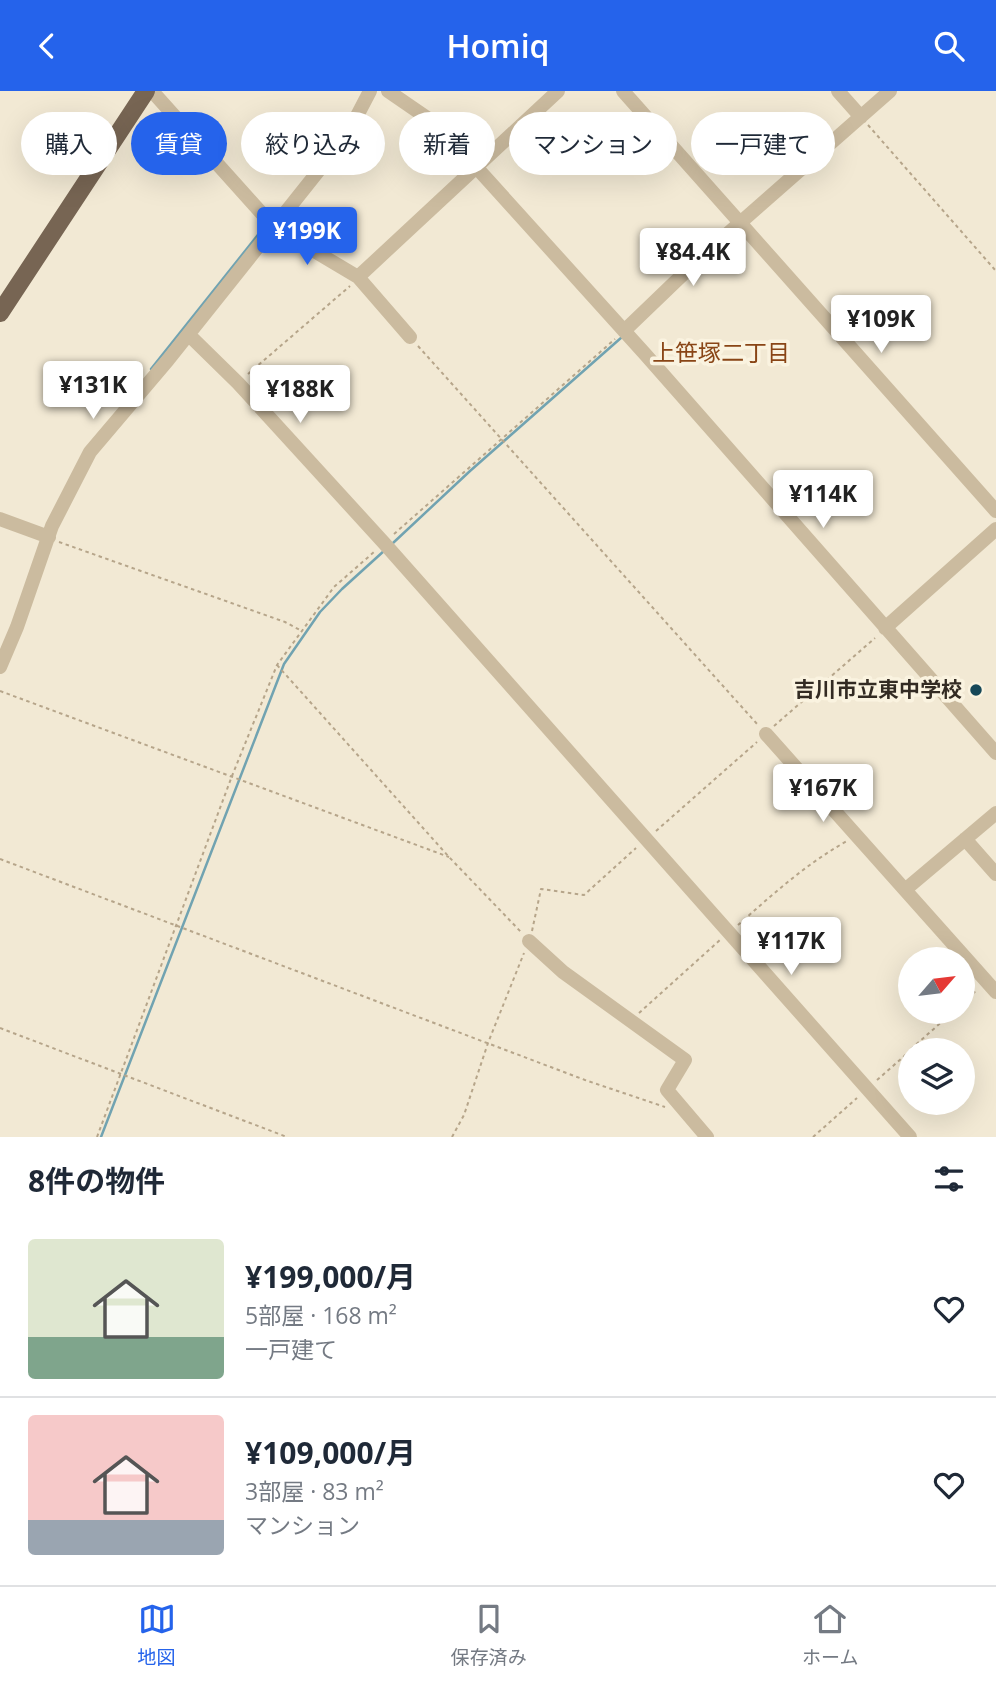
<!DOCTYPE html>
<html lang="ja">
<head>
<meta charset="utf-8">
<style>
	body { margin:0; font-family:"Open Sans","Noto Sans JP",sans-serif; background:#f2f2f3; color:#1f2937; height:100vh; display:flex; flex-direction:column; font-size:26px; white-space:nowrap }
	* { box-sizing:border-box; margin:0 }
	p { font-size:23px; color:#747a83 }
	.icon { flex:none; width:38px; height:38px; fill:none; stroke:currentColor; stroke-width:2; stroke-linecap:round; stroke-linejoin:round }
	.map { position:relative; height:1046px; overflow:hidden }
	.drawer { display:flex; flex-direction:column; background:#fff; flex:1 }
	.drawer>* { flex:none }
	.hud { position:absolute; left:21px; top:21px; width:956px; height:63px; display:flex; gap:14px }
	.needle { width:46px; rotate:62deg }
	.fabs { position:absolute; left:898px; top:856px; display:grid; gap:14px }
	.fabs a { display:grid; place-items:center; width:77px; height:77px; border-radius:50%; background:#fff; box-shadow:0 7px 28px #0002; font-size:35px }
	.price { position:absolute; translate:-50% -60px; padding:0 16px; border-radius:7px; background:#fff; color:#222; font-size:23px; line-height:46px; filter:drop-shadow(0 2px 4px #0008) }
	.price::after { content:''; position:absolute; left:50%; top:42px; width:21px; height:16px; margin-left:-10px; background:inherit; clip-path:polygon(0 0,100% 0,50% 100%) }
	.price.active { background:#2563eb; color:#fff }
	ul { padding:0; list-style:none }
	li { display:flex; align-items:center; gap:21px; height:175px; padding:0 28px }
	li+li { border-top:2px solid #e0e1e3 }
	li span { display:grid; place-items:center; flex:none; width:196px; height:140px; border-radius:7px; color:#555 }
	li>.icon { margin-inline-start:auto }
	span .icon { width:84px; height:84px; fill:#fffc; stroke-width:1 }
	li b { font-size:30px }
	h2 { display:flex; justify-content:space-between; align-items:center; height:84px; padding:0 28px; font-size:30px }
	.chip { padding:0 24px; border-radius:32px; background:#fff; box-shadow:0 7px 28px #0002; font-size:24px; line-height:63px }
	.chip.active { background:#2563eb; color:#fff }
	header { display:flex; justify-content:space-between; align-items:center; height:91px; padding:0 28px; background:#2563eb; color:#fff; font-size:32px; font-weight:600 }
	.dock { display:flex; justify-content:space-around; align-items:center; height:98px; border-top:2px solid #e0e1e3; background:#fff; font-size:19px; color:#747a83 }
	.dock a { display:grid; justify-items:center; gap:4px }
	.dock .active { color:#2563eb }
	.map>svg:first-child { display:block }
</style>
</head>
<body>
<header><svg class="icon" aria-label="back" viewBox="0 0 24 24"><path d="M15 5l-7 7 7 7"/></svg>Homiq<svg class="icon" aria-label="search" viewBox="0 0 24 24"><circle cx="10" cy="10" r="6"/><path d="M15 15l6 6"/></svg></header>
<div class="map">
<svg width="996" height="1046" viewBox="0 0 996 1046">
	<rect width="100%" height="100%" fill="#f2e9d4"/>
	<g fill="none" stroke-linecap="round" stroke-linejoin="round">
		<path stroke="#71a3b1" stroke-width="2.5" d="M700,176L740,141
			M151,278L265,135
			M393,452L470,380L622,246
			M101,1046L284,573L320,521L342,498L385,459"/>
		<path stroke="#b6a58a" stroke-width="2" stroke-dasharray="3.5 3.5" stroke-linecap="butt" d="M868,34L996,180
			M418,255L758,634
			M248,283L350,195
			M394,443L615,248
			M59,451L285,531L300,539
			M277,574L449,766L521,841
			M0,600L449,766
			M774,635L875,547
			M656,740L757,651
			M0,768L585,989L665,1016
			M738,834C773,803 806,773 847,750
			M532,840L541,798L584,804L636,757
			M962,912L977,899
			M639,922L720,849
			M0,937L287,1046
			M911,958L954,920
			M877,989L910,960
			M97,1046L232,685L277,574L334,496L374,461
			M452,1046L464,1024L488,952L524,862
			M813,1046L857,1007"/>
		<path stroke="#cbbb9f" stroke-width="14" d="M152,0L274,136L358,186L410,246
			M388,0L436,33L477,77L645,263L996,662
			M623,0L996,420
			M838,0L861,26
			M358,186L558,0
			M624,240L700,167L890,0
			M189,244L238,292L384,452L910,1046
			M0,428L49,446
			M885,537L996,438
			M0,576L17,536L52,435L90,361L168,269L347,44L370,0
			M766,643L996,901
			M965,748L996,783
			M906,798L996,722
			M529,850L563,881L685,969L667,999L707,1046"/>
		<path stroke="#776553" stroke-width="18" d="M0,222L146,0"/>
	</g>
	<circle fill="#164858" stroke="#faf3e0" stroke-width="2.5" cx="976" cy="599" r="7"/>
	<g text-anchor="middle" stroke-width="7" stroke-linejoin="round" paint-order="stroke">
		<g font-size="21" font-weight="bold" fill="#332b23" stroke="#faf3e0" text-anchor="end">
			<text x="962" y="606">吉川市立東中学校</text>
		</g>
		<g font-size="23" fill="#894516" stroke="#faf3e0">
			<text x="721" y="270">上笹塚二丁目</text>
		</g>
	</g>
</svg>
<div class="fabs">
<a><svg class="needle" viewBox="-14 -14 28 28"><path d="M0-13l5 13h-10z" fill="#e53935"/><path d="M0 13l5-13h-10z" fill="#747a83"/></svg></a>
<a><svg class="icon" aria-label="layers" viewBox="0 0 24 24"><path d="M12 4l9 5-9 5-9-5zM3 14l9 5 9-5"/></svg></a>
</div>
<b class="price active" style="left:307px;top:176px">¥199K</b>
<b class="price" style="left:693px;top:197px">¥84.4K</b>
<b class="price" style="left:881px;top:264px">¥109K</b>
<b class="price" style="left:93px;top:330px">¥131K</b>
<b class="price" style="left:300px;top:334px">¥188K</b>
<b class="price" style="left:823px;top:439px">¥114K</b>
<b class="price" style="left:823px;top:733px">¥167K</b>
<b class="price" style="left:791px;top:886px">¥117K</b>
<div class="hud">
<a class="chip">購入</a>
<a class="chip active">賃貸</a>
<a class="chip">絞り込み</a>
<a class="chip">新着</a>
<a class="chip">マンション</a>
<a class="chip">一戸建て</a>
</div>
</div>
<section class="drawer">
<h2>8件の物件<svg class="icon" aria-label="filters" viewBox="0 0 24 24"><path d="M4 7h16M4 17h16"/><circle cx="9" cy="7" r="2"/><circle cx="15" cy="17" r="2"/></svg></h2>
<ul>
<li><span style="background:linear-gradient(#dfe7d0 70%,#7fa58c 0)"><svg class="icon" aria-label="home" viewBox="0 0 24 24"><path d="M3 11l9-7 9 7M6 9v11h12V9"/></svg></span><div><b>¥199,000/月</b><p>5部屋 · 168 m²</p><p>一戸建て</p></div><svg class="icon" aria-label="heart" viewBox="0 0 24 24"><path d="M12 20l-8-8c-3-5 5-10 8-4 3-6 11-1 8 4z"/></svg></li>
<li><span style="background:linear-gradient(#f6c9c9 75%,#9aa5b1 0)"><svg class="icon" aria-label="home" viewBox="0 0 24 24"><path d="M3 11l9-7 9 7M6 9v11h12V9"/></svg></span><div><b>¥109,000/月</b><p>3部屋 · 83 m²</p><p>マンション</p></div><svg class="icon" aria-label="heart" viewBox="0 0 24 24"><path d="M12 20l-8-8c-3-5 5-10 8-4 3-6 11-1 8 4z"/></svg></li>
</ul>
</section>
<nav class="dock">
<a class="active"><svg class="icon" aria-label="map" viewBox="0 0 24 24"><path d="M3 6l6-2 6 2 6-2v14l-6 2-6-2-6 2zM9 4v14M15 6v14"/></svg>地図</a>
<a><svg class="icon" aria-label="saved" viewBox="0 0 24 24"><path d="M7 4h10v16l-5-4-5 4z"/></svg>保存済み</a>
<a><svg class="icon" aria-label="home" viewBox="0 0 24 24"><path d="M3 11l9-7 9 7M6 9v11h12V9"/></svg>ホーム</a>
</nav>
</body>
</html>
